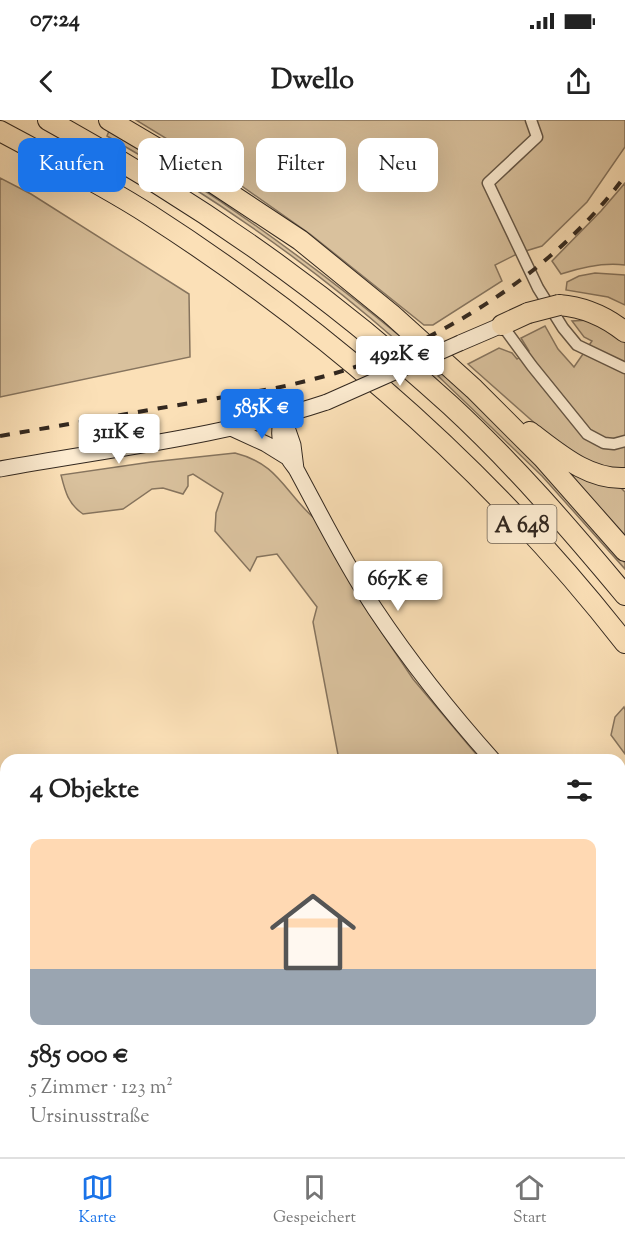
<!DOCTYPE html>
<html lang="de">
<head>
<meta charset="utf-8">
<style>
	body { margin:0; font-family:"Sorts Mill Goudy",serif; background:#f2f2f2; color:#222; height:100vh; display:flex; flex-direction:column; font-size:22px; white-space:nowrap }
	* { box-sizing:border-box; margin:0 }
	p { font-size:20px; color:#767676 }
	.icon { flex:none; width:33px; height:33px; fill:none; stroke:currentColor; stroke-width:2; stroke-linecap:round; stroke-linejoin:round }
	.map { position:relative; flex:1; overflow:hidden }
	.side { position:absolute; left:0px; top:634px; width:626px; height:404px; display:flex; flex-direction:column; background:#fff; border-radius:18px 18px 0 0; box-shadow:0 6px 24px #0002 }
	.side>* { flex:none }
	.hud { position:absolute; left:18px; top:18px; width:590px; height:54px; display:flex; gap:12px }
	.price { position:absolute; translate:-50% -51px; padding:0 14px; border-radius:6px; background:#fff; color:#222; font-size:20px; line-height:39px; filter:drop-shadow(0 2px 3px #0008) }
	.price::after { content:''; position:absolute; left:50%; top:36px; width:18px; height:14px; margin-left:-9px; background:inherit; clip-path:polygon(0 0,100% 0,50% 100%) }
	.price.current { background:#1a73e8; color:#fff }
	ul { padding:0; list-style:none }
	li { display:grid; align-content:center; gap:12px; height:318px; padding:0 30px }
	li span { display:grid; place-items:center; height:186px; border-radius:12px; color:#555 }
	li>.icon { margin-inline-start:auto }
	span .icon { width:108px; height:108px; fill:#fffc; stroke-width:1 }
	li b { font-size:26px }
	h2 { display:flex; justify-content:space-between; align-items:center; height:72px; padding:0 30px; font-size:26px }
	.pill { padding:0 21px; border-radius:12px; background:#fff; box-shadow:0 6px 24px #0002; font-size:21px; line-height:54px }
	.pill.current { background:#1a73e8; color:#fff }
	.status { display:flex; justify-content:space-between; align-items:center; height:42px; padding:0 30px; background:#fff; direction:ltr }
	.status svg { height:16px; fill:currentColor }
	header { display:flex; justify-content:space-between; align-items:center; height:78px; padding:0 30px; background:#fff; font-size:27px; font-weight:700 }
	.tabs { display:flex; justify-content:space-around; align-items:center; height:84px; border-top:2px solid #e0e0e0; background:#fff; font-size:16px; color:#767676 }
	.tabs a { display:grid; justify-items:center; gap:3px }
	.tabs .current { color:#1a73e8 }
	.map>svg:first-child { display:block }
</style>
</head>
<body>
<div class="status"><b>07:24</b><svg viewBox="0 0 49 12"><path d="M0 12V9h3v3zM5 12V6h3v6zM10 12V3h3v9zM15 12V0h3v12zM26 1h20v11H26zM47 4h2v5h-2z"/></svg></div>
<header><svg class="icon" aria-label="back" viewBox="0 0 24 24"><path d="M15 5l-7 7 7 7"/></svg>Dwello<svg class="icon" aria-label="share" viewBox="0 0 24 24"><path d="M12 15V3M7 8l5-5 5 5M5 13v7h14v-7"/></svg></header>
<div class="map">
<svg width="625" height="1037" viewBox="0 0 625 1037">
	<rect width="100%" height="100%" fill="#fbe0b7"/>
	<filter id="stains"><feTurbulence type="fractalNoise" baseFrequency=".00333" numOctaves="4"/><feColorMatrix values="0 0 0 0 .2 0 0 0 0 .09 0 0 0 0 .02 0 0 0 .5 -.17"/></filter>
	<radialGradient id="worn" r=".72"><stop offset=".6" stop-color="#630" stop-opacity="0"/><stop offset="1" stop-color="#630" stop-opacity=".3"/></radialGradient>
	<path fill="#d9c19d" stroke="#86745e" stroke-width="1.5" d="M136,0H625V27L587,82L542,126L519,133L495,145L502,161L433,205H424L310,114L226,55Z
		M109,11C212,71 309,141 401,217L396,220C307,142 209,74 107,16Z
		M0,58L31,74L189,174L190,237L0,277Z
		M625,63V145C603,142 582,147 561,154L552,141L601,91Z
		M595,153L625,155V185L608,177L566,170L567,162L579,156Z
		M590,200L625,221V350L595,347L555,321L468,244L499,228L512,233L517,239L529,231L521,218L545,206L558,229L574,247L592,221L584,217L572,201Z
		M443,253C508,312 569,376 625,443V449L542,356L438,256Z
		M235,333C279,344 284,372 315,399L372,498L413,559L481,640H339L313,502L317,487L277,434L257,437L250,451L215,411L216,393L223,373L193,354L188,356V366L183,374L163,368L152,369L123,389L83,394C68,384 65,371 61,355L151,342Z
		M553,337L621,368L625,372V417Z
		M624,587L625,590V634L611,615L615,597Z
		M0,720L6,725V1032H575L580,1037H0Z
		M620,791L625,797L621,832H620Z
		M625,905V961C614,947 618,919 625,905Z"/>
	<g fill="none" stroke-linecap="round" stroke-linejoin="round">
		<defs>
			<path id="minor" d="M531,0L537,17L488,63L538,168L563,208L577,225L625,248
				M502,205L532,246L587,314L604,323L614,324L625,321"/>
			<path id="secondary" d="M460,223L502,205
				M283,296C275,318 282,331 296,349C321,395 345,444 375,489C411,543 450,592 493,640
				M283,296L293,325L296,349
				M231,308L266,324L287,337
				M0,349C109,329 222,317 327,282
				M0,710L6,715
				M620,903L625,891
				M600,1032L605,1037"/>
			<path id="motorway" d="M48,0C192,78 329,174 450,285C513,343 570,409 625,475
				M109,0L197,52L300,120L391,194L474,269L543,338L625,431
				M0,11C50,38 102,64 150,95C330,211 493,354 625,523
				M559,185C585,187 605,196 625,212
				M502,205L528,193
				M530,312C558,333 588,360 625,358
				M620,779L625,781"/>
		</defs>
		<use href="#minor" stroke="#655645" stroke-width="13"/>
		<use href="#secondary" stroke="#33281f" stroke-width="17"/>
		<use href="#motorway" stroke="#33281f" stroke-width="22"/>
		<use href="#minor" stroke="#fcebd0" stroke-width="10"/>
		<use href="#secondary" stroke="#fcebd0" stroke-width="15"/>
		<use href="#motorway" stroke="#fbe0b7" stroke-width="20"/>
		<path stroke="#33281f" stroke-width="4" stroke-dasharray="10 10" stroke-linecap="butt" d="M0,316L276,268C313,260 350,250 386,236C477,199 566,136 625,56"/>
		<defs>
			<path id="secondary-bridge" d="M327,282L460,223"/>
			<path id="motorway-bridge" d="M528,193L559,185"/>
		</defs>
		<use href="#secondary-bridge" stroke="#33281f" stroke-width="17" stroke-linecap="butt"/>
		<use href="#motorway-bridge" stroke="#33281f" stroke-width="22" stroke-linecap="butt"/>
		<use href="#secondary-bridge" stroke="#fcebd0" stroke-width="15"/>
		<use href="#motorway-bridge" stroke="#fbe0b7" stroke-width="20"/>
	</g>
	<g text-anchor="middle" stroke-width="4.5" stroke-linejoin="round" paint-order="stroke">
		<rect fill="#fcebd0" stroke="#6f6254" stroke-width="1.5" x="487.5" y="385" width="69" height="38" rx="4.5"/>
		<g font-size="22" font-weight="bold" fill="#33281f">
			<text x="522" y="412">A 648</text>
		</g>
	</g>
	<rect width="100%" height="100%" filter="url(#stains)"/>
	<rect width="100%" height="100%" fill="url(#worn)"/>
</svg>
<b class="price" style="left:400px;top:267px">492K €</b>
<b class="price current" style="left:262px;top:320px">585K €</b>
<b class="price" style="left:119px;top:345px">311K €</b>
<b class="price" style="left:398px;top:492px">667K €</b>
<div class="hud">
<a class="pill current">Kaufen</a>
<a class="pill">Mieten</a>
<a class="pill">Filter</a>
<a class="pill">Neu</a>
</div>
<section class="side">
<h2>4 Objekte<svg class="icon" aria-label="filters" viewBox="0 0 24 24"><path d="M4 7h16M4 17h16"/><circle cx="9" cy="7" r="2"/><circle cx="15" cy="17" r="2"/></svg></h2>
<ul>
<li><span style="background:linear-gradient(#ffd9b3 70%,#9aa5b1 0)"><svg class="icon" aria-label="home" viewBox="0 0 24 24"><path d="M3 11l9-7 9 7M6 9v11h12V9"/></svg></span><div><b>585 000 €</b><p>5 Zimmer · 123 m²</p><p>Ursinusstraße</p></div></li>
</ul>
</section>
</div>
<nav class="tabs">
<a class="current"><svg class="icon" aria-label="map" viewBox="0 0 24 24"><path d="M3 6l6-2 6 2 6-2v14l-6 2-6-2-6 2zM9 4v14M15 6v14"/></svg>Karte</a>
<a><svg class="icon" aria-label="saved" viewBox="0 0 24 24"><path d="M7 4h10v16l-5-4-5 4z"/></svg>Gespeichert</a>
<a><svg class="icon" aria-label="home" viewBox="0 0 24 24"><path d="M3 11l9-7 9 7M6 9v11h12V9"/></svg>Start</a>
</nav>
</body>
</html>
